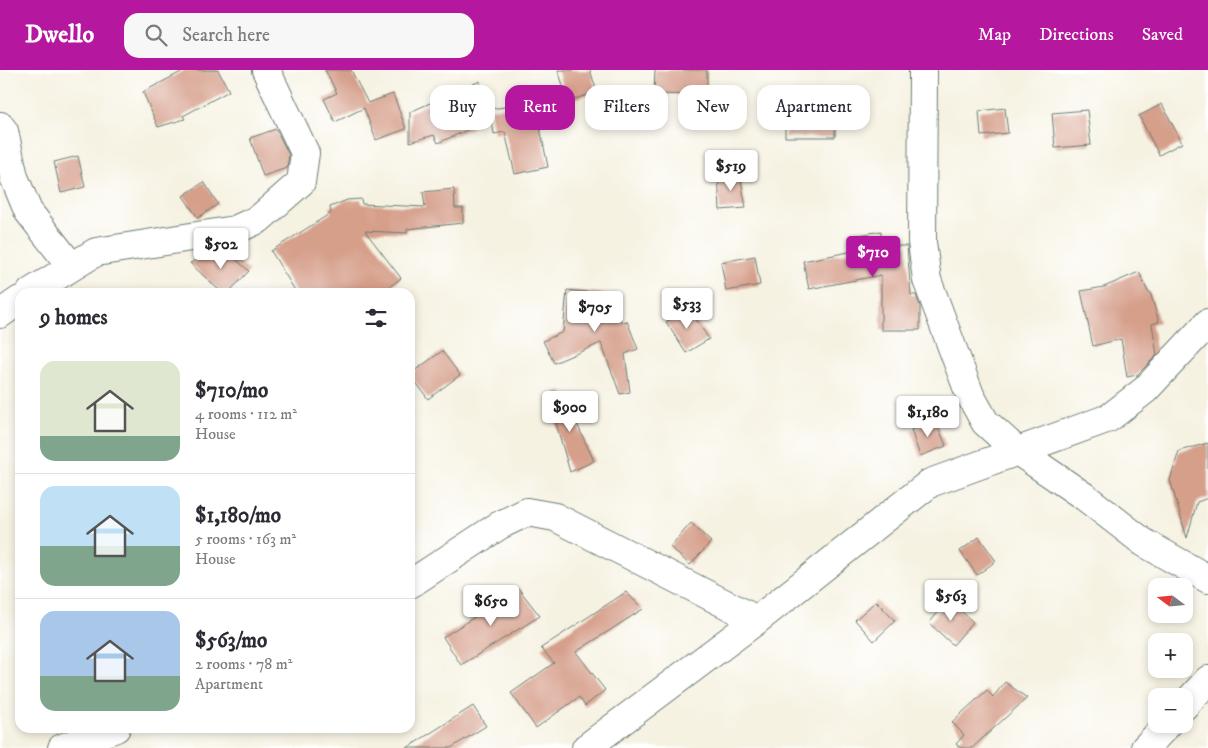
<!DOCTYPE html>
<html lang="en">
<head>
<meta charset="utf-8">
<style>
	body { margin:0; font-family:"IM FELL DW Pica",serif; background:#f7f7f7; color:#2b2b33; height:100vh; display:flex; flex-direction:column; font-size:19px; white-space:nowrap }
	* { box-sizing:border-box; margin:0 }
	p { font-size:16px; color:#7c7c81 }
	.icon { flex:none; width:28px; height:28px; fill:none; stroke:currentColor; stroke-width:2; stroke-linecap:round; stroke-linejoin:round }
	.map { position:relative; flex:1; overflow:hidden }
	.sheet { position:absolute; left:15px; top:218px; width:400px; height:445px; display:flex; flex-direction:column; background:#fff; border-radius:15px; box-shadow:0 2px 8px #0003 }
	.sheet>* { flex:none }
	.guide { position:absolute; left:430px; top:15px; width:475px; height:45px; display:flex; gap:10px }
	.needle { width:32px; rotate:286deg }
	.fabs { position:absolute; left:1148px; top:508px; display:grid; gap:10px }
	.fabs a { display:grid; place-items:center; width:45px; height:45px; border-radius:10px; background:#fff; box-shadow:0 2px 8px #0003; font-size:25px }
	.price { position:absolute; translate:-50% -42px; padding:0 11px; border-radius:5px; background:#fff; color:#222; font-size:16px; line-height:32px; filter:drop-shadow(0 1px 2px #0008) }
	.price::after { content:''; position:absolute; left:50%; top:30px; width:15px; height:11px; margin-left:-8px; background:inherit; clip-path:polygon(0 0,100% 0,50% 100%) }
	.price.active { background:#b5179e; color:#fff }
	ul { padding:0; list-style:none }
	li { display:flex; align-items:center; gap:15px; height:125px; padding:0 25px }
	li+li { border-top:1px solid #e1e1e2 }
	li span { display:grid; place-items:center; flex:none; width:140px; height:100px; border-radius:15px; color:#555 }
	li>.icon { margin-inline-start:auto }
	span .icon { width:60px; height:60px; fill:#fffc; stroke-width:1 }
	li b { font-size:21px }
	h2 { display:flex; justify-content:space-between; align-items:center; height:60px; padding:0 25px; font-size:21px }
	.pill { padding:0 18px; border-radius:15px; background:#fff; box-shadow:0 2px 8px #0003; font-size:18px; line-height:45px }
	.pill.active { background:#b5179e; color:#fff }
	header { display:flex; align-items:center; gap:30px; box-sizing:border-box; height:70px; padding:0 25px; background:#b5179e; color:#fff }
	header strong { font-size:24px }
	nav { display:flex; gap:28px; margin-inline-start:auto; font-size:18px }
	.search { width:350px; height:45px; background:#f7f7f7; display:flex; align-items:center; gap:12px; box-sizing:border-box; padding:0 18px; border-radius:15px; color:#7c7c81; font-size:19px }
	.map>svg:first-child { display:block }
</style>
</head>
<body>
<header>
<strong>Dwello</strong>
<div class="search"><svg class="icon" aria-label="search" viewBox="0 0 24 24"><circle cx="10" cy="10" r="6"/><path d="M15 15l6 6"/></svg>Search here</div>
<nav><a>Map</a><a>Directions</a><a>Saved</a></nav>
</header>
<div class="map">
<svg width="1208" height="678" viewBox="0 0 1208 678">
	<rect width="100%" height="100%" fill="#fff"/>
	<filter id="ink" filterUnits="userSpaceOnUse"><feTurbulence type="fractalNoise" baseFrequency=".02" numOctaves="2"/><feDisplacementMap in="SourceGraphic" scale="10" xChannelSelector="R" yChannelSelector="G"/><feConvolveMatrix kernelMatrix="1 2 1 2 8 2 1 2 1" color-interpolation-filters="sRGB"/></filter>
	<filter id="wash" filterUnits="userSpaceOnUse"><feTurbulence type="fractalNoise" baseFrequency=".0096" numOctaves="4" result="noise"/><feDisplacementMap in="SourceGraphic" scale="20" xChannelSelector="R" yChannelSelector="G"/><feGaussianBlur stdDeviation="1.12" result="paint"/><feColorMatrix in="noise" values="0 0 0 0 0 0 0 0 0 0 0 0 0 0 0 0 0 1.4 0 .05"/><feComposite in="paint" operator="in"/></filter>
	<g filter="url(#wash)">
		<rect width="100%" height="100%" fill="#f6f2e2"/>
		<g id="blocks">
			<path fill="#d69f8a" d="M185,0H218L229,21L183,46L185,49L158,57L143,22Z
				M325,0H351L368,33L393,24L406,59L376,70L364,38L335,52L324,29L337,23Z
				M558,0H590L597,22L568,31Z
				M655,0H707V25L654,24Z
				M480,11L483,53L438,73L434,65L410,72V42Z
				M785,29H835V67H785Z
				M535,33L548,97L515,104L505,62L494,64L490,39Z
				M1162,34L1182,73L1159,85L1139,46Z
				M1005,38L1008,63L981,66L979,41Z
				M1087,40L1091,75L1055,78L1052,43Z
				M276,59L289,85L287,98L263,106L250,68Z
				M78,86L85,117L61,123L54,92Z
				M740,104L746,138L720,140L718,105Z
				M204,112L218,134L198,148L183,126Z
				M454,119L455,138H463V153L407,159V163L365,161L401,208L383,222H296L271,181L331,143L330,137L347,130L361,129L362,134L425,137L423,122Z
				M881,161V176H907L911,225H916L920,236V260H881V205L809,219L803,191L854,181V166Z
				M223,178L249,201L229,222H221L190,193Z
				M755,186L760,215L726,221L721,192Z
				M1139,202L1148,222H1150L1159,252L1152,254L1157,285L1137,305L1127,307L1121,269L1093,276L1081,221L1104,217Z
				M567,220L617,225L621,253L627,251L638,279L625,284L630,322L620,324L601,273L554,293L543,271L563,262Z
				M688,237L709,269L686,283L666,252Z
				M442,281L460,305L428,329L410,304Z
				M562,321L594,391L570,402L548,326Z
				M936,351L946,376L920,386L911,360Z
				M1208,373V428L1197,432L1187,468L1170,410L1179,381Z
				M691,453L711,472L690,495L670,477Z
				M979,467L996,491L977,505L960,481Z
				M519,519L540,546L461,595L443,567Z
				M626,522L643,539L576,582L605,620L585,636L579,627L536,658L511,623L554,593L541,578Z
				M949,530L973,552L953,575L929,553Z
				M876,531L895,551L874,571L855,550Z
				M1005,612L1027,628L972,678H961L956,674L964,665L952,652L987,620L993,627Z
				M473,636L486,656L451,678H407Z"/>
		</g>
	</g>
	<g filter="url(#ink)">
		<use href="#blocks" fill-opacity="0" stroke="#6a7c71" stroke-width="1"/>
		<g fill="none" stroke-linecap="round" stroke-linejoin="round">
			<defs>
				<path id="minor" d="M923,0L922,172L927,210L970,325L985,352L1016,380L1085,427L1143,472L1208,509
					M0,56L4,61L14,107L28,141L71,196
					M31,222L96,182L235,160L259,149L301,112L305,83L266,0
					M0,244L20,230
					M410,514L500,455L527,442L555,447L757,550
					M1184,636L1208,610
					M62,678L116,658
					M586,678L757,550L930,413L1109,348L1145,320L1208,253
					M1145,678L1168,654"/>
			</defs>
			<use href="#minor" stroke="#6a7c71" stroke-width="30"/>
			<use href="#minor" stroke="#fff" stroke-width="28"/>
		</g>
	</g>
</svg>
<div class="fabs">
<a><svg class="needle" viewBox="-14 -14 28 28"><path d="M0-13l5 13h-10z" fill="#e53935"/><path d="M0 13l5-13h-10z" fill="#7c7c81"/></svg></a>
<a>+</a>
<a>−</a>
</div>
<b class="price" style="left:731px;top:122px">$519</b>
<b class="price" style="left:221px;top:200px">$502</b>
<b class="price active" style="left:873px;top:208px">$710</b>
<b class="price" style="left:687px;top:260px">$533</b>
<b class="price" style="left:595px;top:263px">$705</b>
<b class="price" style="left:570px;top:363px">$900</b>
<b class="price" style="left:928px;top:368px">$1,180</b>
<b class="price" style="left:951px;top:552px">$563</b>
<b class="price" style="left:491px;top:557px">$650</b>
<div class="guide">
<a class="pill">Buy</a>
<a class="pill active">Rent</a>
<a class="pill">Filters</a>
<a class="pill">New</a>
<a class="pill">Apartment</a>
</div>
<section class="sheet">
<h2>9 homes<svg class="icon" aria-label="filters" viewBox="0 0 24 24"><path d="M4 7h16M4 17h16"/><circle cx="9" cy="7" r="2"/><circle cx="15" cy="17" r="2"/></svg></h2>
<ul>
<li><span style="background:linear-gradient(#dfe7d0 75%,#7fa58c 0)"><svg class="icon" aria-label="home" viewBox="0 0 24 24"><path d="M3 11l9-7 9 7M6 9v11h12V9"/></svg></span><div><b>$710/mo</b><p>4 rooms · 112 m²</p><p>House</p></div></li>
<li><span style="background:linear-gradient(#bfe0f5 60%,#7fa58c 0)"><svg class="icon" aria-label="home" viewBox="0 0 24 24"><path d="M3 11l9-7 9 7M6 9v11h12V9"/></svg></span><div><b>$1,180/mo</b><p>5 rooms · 163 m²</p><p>House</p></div></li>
<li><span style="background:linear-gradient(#a9c7e8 65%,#7fa58c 0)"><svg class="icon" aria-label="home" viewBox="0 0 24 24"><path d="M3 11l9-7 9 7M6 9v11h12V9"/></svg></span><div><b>$563/mo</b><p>2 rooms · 78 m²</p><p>Apartment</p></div></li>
</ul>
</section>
</div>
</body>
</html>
